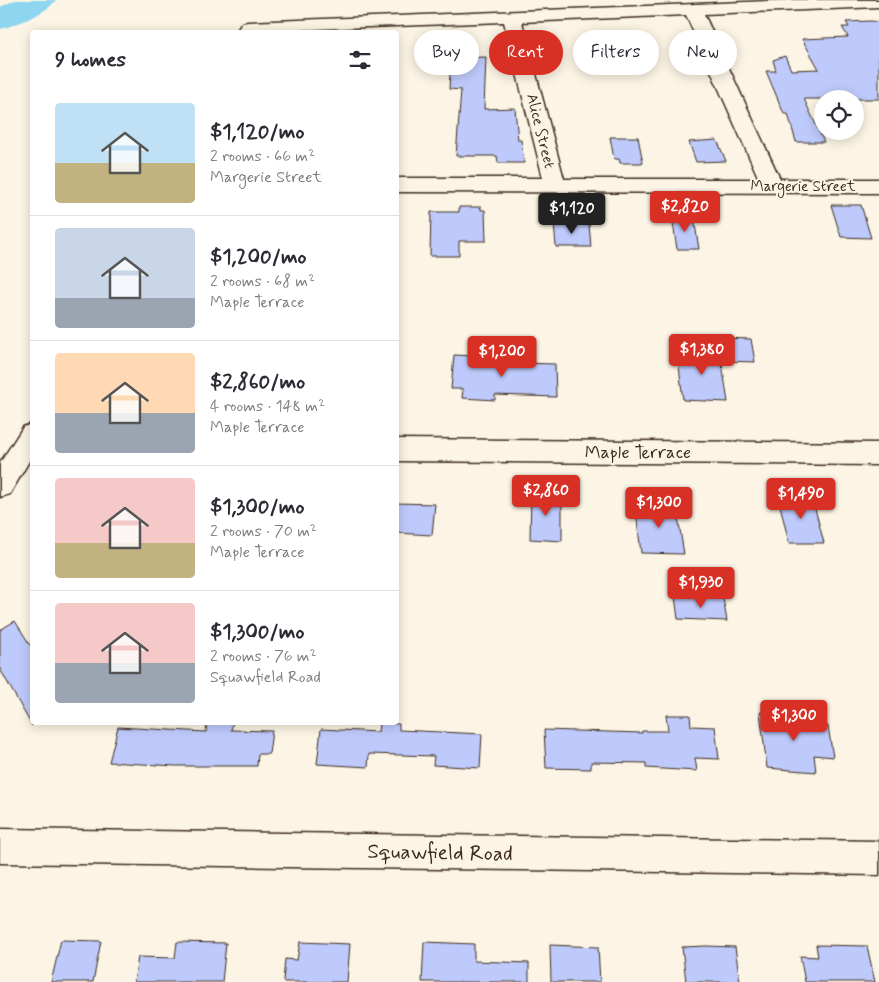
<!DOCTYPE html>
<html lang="en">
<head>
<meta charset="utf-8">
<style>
	body { margin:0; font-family:Mynerve,sans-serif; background:#f2f2f3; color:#2b2b33; height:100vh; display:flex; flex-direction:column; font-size:19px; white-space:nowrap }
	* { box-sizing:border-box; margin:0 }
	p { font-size:16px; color:#7c7c81 }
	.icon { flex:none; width:28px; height:28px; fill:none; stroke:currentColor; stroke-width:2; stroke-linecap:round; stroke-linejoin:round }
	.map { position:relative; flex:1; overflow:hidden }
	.sheet { position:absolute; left:30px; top:30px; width:369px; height:695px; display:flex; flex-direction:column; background:#fff; border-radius:5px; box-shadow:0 2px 12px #0003 }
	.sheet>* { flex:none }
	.banner { position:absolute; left:414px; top:30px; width:390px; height:45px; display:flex; gap:10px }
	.controls { position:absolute; left:814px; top:90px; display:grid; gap:10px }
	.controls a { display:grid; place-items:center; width:50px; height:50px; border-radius:50%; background:#fff; box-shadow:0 2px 12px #0003; font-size:25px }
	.price { position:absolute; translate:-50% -42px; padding:0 11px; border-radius:5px; background:#d93025; color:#fff; font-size:16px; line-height:32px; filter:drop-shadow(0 1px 2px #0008) }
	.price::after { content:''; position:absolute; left:50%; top:30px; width:15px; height:11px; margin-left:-8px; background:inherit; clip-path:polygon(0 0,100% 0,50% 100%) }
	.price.current { background:#222; color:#fff }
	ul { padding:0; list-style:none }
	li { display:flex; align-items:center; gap:15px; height:125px; padding:0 25px }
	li+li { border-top:1px solid #e1e1e2 }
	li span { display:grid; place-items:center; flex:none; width:140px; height:100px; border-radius:5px; color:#555 }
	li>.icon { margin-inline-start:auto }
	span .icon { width:60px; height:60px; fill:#fffc; stroke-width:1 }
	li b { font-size:21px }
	h2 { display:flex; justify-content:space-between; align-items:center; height:60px; padding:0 25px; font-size:21px }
	.pill { padding:0 18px; border-radius:22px; background:#fff; box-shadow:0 2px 12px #0003; font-size:18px; line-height:45px }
	.pill.current { background:#d93025; color:#fff }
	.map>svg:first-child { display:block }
</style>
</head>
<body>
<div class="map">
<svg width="879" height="982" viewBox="0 0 879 982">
	<rect width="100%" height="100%" fill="#fcf5e5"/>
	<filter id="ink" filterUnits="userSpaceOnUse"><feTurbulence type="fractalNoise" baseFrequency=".02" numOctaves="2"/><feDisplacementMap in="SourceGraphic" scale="10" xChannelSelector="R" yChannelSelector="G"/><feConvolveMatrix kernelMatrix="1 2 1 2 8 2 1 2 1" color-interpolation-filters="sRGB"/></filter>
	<g filter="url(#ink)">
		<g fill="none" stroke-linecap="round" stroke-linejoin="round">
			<path fill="#8ed5f0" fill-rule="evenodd" d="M15,0H56C47,13 16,25 0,29V7Z"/>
		</g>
		<path fill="#becafb" stroke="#3b2a1e" d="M871,21L879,22V99H804L824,142H796L788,114H784L766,71H776L773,60L785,56L791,70L819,69L802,39L848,37L842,27H849L846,22Z
			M486,57L484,109L515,108L518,140H521L524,163H498L497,156H456L461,90L449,89L451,58Z
			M610,137H638L643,163H620L619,159H614Z
			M717,140L726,161L696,162L689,142Z
			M831,205H861L871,238L841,237Z
			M459,207H481V210H485L486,241H459V256H430L431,212H459Z
			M672,217L694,218L699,249H677Z
			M554,223L589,224L591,247H556Z
			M721,338L751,339L755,362L725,361Z
			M677,350L720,351L728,402L683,400Z
			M454,355L520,358V363L555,364L556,397L495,395V400L462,398L463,389H451Z
			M531,492L557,494V501H562V541L530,539Z
			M778,497H812L824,543H789Z
			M396,503L435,504L432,535L396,533Z
			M635,504L676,505L684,554L641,553Z
			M675,596L723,598L727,621L678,619Z
			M15,621L32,648V726L0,669V630Z
			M760,712L808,715L809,725L828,726L833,757L814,755L816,772L767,768Z
			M666,715H690L691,726L715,727L719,759L695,758L697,771L646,768V763L591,762V769L546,768L544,730L642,733V731H668Z
			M207,722H233L231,730L272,731L269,754H258L257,766H175L109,762L118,727L206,732Z
			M379,723L399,724V730L482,734L480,768L433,765L434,756L369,754L368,767L317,764L321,729L378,732Z
			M61,940L101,941L93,982H51Z
			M177,942L226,943L222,982H134L138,957L175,958Z
			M300,942L350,944L347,982H283L285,959L297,960Z
			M424,942L474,944V961L529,963V982H422Z
			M550,945L598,947L600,982H551Z
			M816,945L867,946L875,982H805L800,956L818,957Z
			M706,946L735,947L740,982H686L682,947Z"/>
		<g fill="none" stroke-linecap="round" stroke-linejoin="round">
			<defs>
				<path id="minor" d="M794,0H879V7L704,14L780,179H879V193L396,192V178H543L504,22L236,32L242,23L248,22ZM686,15L759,179H564L522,22Z
					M32,424V456L10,494L0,497V463L23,427Z
					M396,439L879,443V465L396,461Z
					M0,829L879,841V875L0,863Z"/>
			</defs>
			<use href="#minor" stroke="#3b2a1e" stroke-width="3"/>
			<use href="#minor" fill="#fcf5e5" fill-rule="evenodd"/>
		</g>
	</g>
	<g text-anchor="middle" stroke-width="4" stroke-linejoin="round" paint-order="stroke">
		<g font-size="15" fill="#3b2a1e" stroke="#fcf5e5">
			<text transform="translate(541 131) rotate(76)" y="5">Alice Street</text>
			<text x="803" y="191">Margerie Street</text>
		</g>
		<g font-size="18" fill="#3b2a1e" stroke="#fcf5e5">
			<text x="638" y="458">Maple Terrace</text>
		</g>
		<g font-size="21" fill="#3b2a1e" stroke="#fcf5e5">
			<text transform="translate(440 852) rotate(1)" y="7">Squawfield Road</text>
		</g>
	</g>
</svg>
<div class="controls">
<a><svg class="icon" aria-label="locate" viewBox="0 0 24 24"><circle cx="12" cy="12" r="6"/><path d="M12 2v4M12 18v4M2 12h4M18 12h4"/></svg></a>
</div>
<b class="price" style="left:685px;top:233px">$2,820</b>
<b class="price current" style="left:572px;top:235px">$1,120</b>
<b class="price" style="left:702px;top:376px">$1,380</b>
<b class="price" style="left:502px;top:378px">$1,200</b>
<b class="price" style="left:546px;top:517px">$2,860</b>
<b class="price" style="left:801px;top:520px">$1,490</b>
<b class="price" style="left:659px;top:529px">$1,300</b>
<b class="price" style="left:701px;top:609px">$1,930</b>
<b class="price" style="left:794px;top:742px">$1,300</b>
<div class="banner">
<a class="pill">Buy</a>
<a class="pill current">Rent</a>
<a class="pill">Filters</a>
<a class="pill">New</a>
</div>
<section class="sheet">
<h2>9 homes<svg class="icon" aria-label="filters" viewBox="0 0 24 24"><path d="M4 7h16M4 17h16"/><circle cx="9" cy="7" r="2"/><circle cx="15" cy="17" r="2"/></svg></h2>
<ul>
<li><span style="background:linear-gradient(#bfe0f5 60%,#c2b280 0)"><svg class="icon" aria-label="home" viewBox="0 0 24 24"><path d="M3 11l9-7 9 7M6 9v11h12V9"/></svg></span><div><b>$1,120/mo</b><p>2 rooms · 66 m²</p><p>Margerie Street</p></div></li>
<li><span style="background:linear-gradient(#c9d6e8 70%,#9aa5b1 0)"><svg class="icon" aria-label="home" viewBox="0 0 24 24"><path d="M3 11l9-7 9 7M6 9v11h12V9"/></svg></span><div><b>$1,200/mo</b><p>2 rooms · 68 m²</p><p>Maple Terrace</p></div></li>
<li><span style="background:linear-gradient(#ffd9b3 60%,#9aa5b1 0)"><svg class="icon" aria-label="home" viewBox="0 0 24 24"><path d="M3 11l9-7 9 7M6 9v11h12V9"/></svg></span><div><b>$2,860/mo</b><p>4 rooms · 148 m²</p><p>Maple Terrace</p></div></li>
<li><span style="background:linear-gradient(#f6c9c9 65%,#c2b280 0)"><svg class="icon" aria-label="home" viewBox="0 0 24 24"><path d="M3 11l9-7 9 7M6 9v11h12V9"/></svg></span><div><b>$1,300/mo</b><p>2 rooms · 70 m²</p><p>Maple Terrace</p></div></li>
<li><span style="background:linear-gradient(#f6c9c9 60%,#9aa5b1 0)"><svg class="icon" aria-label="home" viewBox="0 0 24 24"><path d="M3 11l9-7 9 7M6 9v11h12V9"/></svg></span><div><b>$1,300/mo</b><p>2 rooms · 76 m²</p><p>Squawfield Road</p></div></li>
</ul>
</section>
</div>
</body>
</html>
